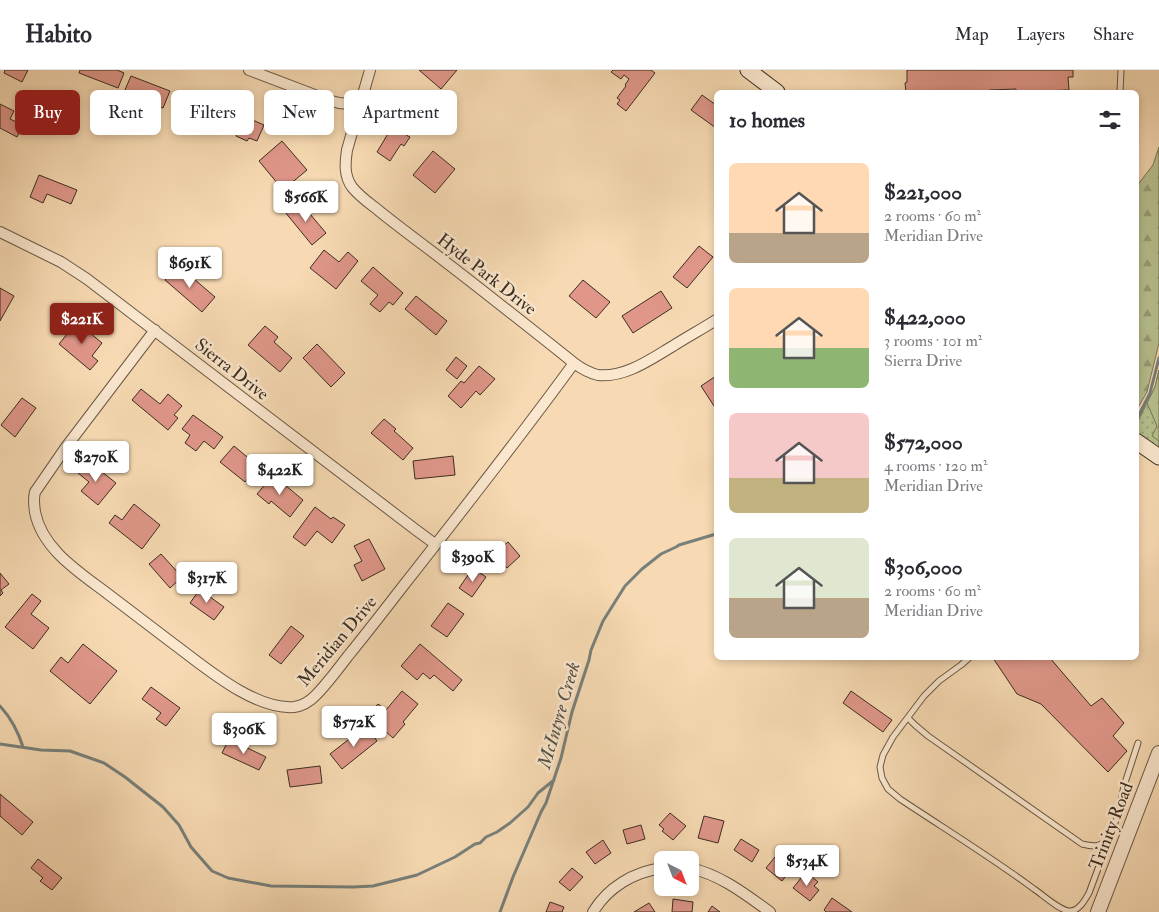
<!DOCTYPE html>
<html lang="en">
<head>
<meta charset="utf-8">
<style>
	body { margin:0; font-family:"IM FELL Double Pica",serif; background:#f2f2f3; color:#2b2b33; height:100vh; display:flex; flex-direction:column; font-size:19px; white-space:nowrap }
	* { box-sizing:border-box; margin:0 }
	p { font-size:16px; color:#7c7c81 }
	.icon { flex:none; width:28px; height:28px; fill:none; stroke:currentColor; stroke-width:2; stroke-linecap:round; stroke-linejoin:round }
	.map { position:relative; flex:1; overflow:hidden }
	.drawer { position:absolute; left:714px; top:20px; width:425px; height:570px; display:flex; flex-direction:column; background:#fff; border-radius:8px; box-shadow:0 2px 8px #0003 }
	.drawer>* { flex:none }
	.top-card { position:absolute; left:15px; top:20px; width:475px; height:45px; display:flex; gap:10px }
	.needle { width:32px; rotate:138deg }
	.buttons { position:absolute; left:654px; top:781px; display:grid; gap:10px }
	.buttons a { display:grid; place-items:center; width:45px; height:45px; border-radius:8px; background:#fff; box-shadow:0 2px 8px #0003; font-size:25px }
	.price { position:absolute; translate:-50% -42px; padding:0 11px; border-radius:5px; background:#fff; color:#222; font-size:16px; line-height:32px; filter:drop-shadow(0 1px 2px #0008) }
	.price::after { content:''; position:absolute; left:50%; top:30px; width:15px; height:11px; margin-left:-8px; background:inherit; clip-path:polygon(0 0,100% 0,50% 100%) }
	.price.active { background:#8f2418; color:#fff }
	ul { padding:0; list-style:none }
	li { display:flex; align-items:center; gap:15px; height:125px; padding:0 15px }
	li span { display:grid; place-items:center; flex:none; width:140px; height:100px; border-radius:8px; color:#555 }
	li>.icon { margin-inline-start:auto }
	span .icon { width:60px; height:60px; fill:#fffc; stroke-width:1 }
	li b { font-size:21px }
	h2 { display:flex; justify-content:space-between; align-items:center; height:60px; padding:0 15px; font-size:21px }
	.chip { padding:0 18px; border-radius:8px; background:#fff; box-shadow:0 2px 8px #0003; font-size:18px; line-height:45px }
	.chip.active { background:#8f2418; color:#fff }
	header { display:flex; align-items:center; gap:30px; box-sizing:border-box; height:70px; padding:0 25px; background:#fff; border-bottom:1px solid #e1e1e2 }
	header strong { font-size:24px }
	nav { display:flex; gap:28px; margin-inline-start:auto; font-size:18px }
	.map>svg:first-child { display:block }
</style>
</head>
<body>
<header>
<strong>Habito</strong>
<nav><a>Map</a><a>Layers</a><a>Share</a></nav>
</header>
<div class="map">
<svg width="1159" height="842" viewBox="0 0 1159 842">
	<defs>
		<pattern id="grass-dots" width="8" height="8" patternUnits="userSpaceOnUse" patternTransform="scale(1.25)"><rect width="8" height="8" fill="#b8c190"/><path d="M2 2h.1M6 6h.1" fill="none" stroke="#979d75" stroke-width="1.8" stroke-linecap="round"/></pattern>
		<pattern id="forest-firs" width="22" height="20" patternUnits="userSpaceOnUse" patternTransform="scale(1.25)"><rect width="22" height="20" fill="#b8c190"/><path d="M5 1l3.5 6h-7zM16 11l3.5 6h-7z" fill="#979d75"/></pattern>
	</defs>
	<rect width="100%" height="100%" fill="#f7dab3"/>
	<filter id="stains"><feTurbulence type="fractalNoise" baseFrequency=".004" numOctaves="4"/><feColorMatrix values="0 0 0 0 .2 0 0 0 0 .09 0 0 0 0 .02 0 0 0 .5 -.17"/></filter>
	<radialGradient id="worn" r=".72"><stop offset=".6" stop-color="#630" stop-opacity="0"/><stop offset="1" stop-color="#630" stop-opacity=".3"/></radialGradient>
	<path fill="url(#grass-dots)" stroke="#7a7758" d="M1159,300V380L1136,364V355L1155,317Z"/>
	<path fill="url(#forest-firs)" stroke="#7a7758" d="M1159,77V273L1147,322L1136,341V117L1153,95Z
		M1159,300V371L1152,366L1157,356L1147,333L1155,317Z"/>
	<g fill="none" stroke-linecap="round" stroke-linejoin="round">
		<path stroke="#78807b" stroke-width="3" d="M1136,351L1150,323L1159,288
			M0,636C12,649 18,661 23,677
			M0,674L41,680L70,681L104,693L125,707L163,737L179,755L191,777L212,801L228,808L271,816L353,817L373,816L417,805L455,787L475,774L480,773L486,767L497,762L510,753L528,737L538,723L554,710
			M500,842L513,807L541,742L546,733L561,688L572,642L589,590L591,580L603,551L625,516L642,499L661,484L676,477L679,475L716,464"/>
	</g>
	<path fill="#e0978a" stroke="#3b2d20" d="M5,0H28L22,12L4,3Z
		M80,0H117L124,3L118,18L79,3Z
		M419,0H457L441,19Z
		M613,0H651L655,3L626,41L617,34L620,30L617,28L626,16L625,15L629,9L624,5L621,9L611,2Z
		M907,0H1073V7H1068L1069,20L1016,22V19L990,20L987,22H906L905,13L907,12Z
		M131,6L170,21L163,38L150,33L148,38L138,34L140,29L124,22Z
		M184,23L216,38L209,51L178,36Z
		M702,25L716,35V58L691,40Z
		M0,34L14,41L10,49L23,55L17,67L0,58Z
		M225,38L264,55L257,71L249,68L247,71L236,66L237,63L218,55Z
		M401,42L409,47L406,50L413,55L406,65L410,67L404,76L401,74L390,91L377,82Z
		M282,71L307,100L283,120L259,91Z
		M433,81L455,99L435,123L413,105Z
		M39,105L77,120L71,134L47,124L43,133L30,127Z
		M299,131L326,163L312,175L285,142Z
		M699,176L713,187L687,218L673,207Z
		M324,180L339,192L348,182L358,191L336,219L310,198Z
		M177,196L193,210L194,209L215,227L202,242L165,210Z
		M373,197L403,223L393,235L389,232L380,242L370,234L378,225L361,211Z
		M583,210L610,232L596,248L569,226Z
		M0,218L14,226L0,251Z
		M661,221L672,238L633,263L622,246Z
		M416,226L447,251L436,265L405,239Z
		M77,252L102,273L92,286L98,291L90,300L59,274Z
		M265,256L278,267L274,272L292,288L280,302L248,275Z
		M317,274L345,303L331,317L303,288Z
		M456,287L467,296L457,309L446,300Z
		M479,296L495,309L480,325L476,321L461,338L448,326L461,311L464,313Z
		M716,306V339L701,316Z
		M141,319L160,334L168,324L182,336L174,345L178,348L168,360L132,330Z
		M22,328L36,338L15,367L1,355Z
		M193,345L223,367L214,379L204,371L196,381L185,373L190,365L182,359Z
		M384,349L396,359L394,361L413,378L403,390L371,363Z
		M234,376L264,401L256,411L250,406L245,412L220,392Z
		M453,386L455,405L415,409L413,391Z
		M88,391L116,413L98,435L81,421L89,412L78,403Z
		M273,405L303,430L290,447L271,431L269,434L257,424Z
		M134,434L160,455L142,479L109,453L115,445L122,450Z
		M315,437L331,449L333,447L345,455L332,473L317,461L305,476L293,467Z
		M369,469L385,499L362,511L354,495L362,491L354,476Z
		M508,472L520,486L507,498L494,484Z
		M161,484L182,507L170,518L149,494Z
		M473,498L486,507L472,527L459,518Z
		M0,503L9,514L1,520L3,523L0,526Z
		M203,515L209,520L206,524L224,537L214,550L190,533Z
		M32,524L41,531L31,544L49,558L33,579L5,557Z
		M448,533L464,544L447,567L431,556Z
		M291,556L304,566L281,594L269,585Z
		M83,574L117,601L90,634L50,601L61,587L68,593Z
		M420,574L462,610L453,621L434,605L430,609L423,603L417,610L401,596Z
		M993,588H1050L1091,636L1102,628L1124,653L1113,666L1127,681L1108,702L1041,634L1017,624Z
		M151,617L180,638L166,656L156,649L161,643L142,629Z
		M402,621L418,634L403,652L405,654L393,668L368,646L378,634L386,640Z
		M851,621L892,650L883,662L843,633Z
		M366,656L377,671L342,699L330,684Z
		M229,669L266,687L259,700L222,683Z
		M320,696L322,713L290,717L287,700Z
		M0,724L33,752L22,765L0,746Z
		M670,743L686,756L673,770L662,761L664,759L659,755Z
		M704,746L724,751L718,773L698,768Z
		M641,755L645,769L627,774L623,760Z
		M741,769L759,780L752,792L734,780Z
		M603,770L611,783L595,794L586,782Z
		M775,787L791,799L782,811L766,798Z
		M38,789L62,808L52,820L40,811L43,808L31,798Z
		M572,798L583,807L570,821L559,812Z
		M806,802L818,812L814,816L819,820L810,831L793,818Z
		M832,828L852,842H826L824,840Z
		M673,829L693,832L692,842H672Z
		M550,832L564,837L562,842H546Z
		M649,833L655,842H634Z
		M712,836L720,842H708Z"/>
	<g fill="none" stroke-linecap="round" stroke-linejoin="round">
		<defs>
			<path id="service" d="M1120,22L1121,0
				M969,588L961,595L939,611L924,626L893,667L883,685L880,697L882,708L888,719L900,729C945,759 991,787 1034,819C1043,825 1060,841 1070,841C1079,841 1085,830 1089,823L1119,742L1124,716L1138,673
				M908,648L915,655L928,666L1082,774C1095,777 1098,777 1109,769"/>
			<path id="minor" d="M249,0L328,30L339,33L359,35
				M370,0L347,80C345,93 344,106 352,117C359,126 369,133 378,140C394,153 410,165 426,177C476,215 525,254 574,293C582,299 589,303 598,305C625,308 651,289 673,276C687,267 702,259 716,250
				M0,162L61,192L87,209L416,460L435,474
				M155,260L66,377L35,422C33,429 34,434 35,442C42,479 79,502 108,524C130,541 153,558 175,575C205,597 254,640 294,637C302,636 309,632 315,626C327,614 338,599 348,586C366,564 383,542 400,520C459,445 518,370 574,293
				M690,798C721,805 745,824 770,842
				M593,842C608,817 634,802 662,798"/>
			<path id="tertiary" d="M1098,842L1159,683"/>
			<path id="secondary" d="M748,0L777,22
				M1136,371L1159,387"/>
		</defs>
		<use href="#service" stroke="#6a5845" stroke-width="7"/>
		<use href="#minor" stroke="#6a5845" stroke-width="12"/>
		<use href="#tertiary" stroke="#6a5845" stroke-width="16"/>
		<use href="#secondary" stroke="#3b2d20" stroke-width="17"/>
		<use href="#service" stroke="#fae7ce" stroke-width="5"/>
		<use href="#minor" stroke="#fae7ce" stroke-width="10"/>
		<use href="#tertiary" stroke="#fae7ce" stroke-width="14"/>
		<use href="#secondary" stroke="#fae7ce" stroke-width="15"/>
	</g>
	<g text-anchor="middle" stroke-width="5" stroke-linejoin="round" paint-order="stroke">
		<g font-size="18" fill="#3b2d20" stroke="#fae7ce">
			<text transform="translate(487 204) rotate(38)" y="6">Hyde Park Drive</text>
			<text transform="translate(232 299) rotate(38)" y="6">Sierra Drive</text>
			<text transform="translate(337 571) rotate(-50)" y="6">Meridian Drive</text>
			<text transform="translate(1111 756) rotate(-69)" y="6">Trinity Road</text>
		</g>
		<g font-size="19" font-style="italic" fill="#545046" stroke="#fae7ce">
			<text transform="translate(558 645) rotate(-74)" y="7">McIntyre Creek</text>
		</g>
	</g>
	<rect width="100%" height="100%" filter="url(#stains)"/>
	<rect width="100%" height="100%" fill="url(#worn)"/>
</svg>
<div class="buttons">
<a><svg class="needle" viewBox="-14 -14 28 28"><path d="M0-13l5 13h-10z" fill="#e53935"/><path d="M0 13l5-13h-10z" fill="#7c7c81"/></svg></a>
</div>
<b class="price" style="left:306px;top:153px">$566K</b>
<b class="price" style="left:190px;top:219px">$691K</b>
<b class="price active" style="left:82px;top:275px">$221K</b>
<b class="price" style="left:96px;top:413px">$270K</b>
<b class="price" style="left:280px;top:426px">$422K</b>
<b class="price" style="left:473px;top:513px">$390K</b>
<b class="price" style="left:207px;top:534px">$317K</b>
<b class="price" style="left:354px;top:678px">$572K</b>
<b class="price" style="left:244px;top:685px">$306K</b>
<b class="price" style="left:807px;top:817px">$534K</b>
<div class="top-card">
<a class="chip active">Buy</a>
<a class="chip">Rent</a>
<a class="chip">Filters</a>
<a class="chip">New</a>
<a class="chip">Apartment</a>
</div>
<section class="drawer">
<h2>10 homes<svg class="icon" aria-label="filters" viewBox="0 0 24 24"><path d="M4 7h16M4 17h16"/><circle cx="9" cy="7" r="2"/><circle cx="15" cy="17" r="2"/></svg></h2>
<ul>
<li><span style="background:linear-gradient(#ffd9b3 70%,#b9a48a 0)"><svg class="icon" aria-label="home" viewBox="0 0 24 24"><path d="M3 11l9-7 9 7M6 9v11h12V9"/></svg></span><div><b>$221,000</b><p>2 rooms · 60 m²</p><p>Meridian Drive</p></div></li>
<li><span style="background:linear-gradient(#ffd9b3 60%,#8fb573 0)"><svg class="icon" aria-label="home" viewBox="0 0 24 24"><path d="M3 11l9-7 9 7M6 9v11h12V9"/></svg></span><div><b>$422,000</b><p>3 rooms · 101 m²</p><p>Sierra Drive</p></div></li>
<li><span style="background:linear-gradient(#f6c9c9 65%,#c2b280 0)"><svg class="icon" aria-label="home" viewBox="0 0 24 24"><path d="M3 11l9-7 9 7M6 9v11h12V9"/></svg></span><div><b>$572,000</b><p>4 rooms · 120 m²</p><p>Meridian Drive</p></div></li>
<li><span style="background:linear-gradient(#dfe7d0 60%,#b9a48a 0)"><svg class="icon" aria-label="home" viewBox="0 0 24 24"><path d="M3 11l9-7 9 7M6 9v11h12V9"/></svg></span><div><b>$306,000</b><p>2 rooms · 60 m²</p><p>Meridian Drive</p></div></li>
</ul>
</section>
</div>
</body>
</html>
